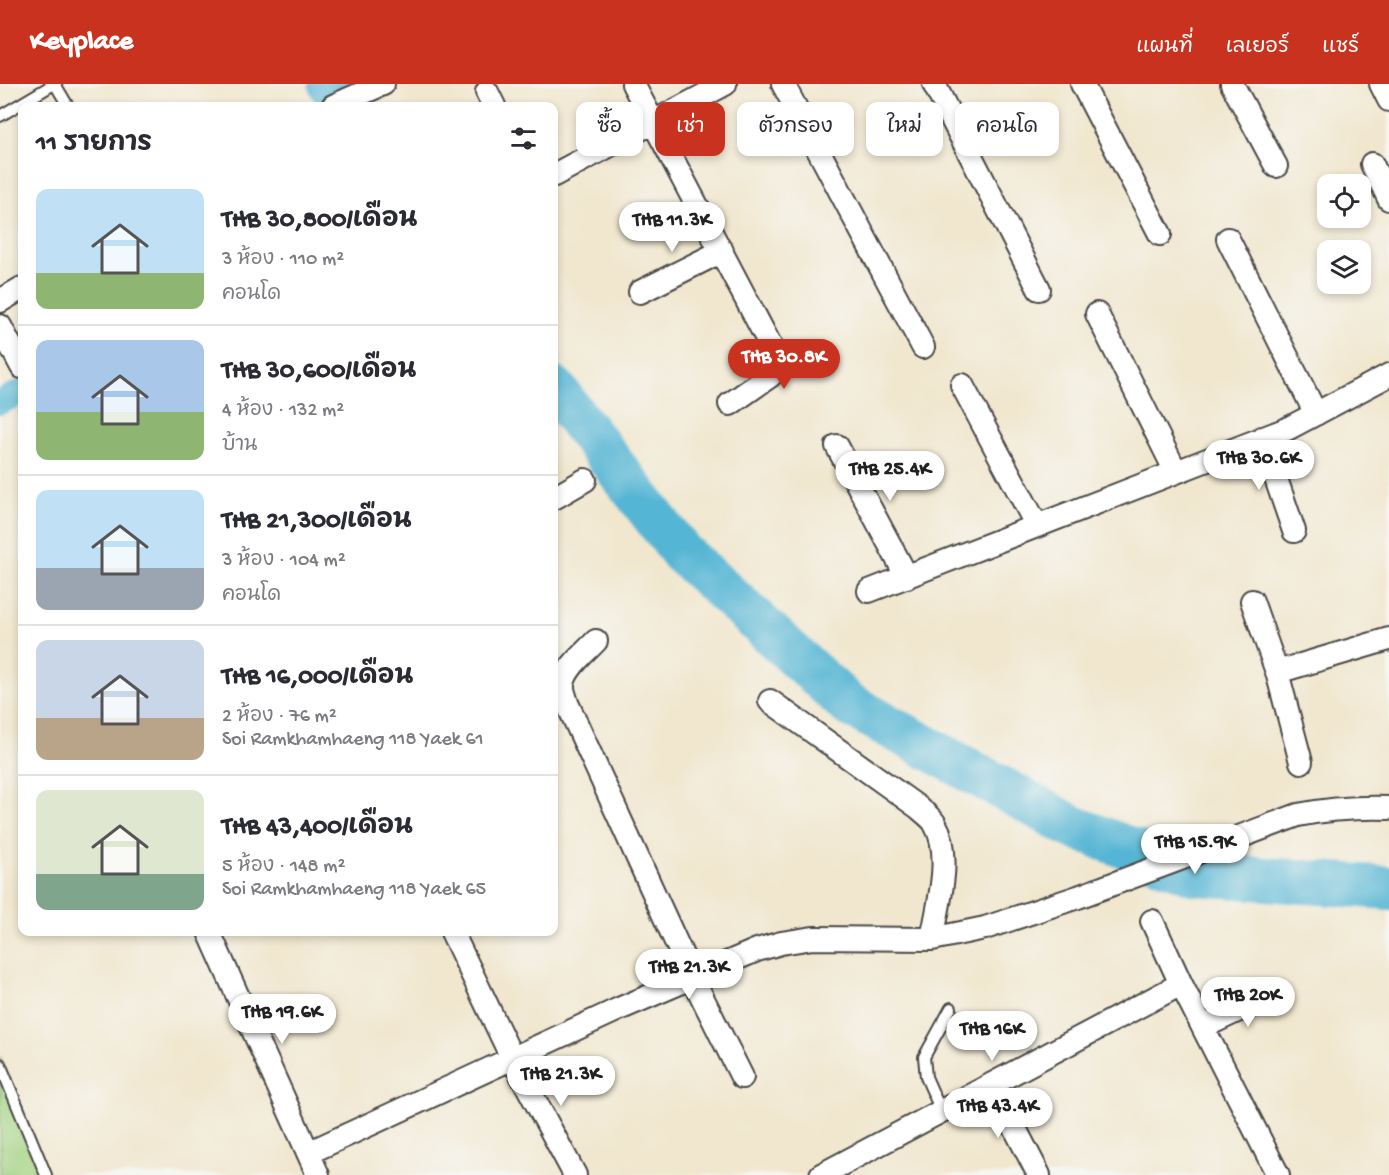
<!DOCTYPE html>
<html lang="th">
<head>
<meta charset="utf-8">
<style>
	body { margin:0; font-family:"Gochi Hand","Playpen Sans Thai",sans-serif; background:#f7f7f7; color:#2b2b33; height:100vh; display:flex; flex-direction:column; font-size:22px; white-space:nowrap }
	* { box-sizing:border-box; margin:0 }
	p { font-size:20px; color:#7c7c81 }
	.icon { flex:none; width:33px; height:33px; fill:none; stroke:currentColor; stroke-width:2; stroke-linecap:round; stroke-linejoin:round }
	.map { position:relative; flex:1; overflow:hidden }
	.details { position:absolute; left:18px; top:18px; width:540px; height:834px; display:flex; flex-direction:column; background:#fff; border-radius:12px; box-shadow:0 3px 9px #0003 }
	.details>* { flex:none }
	.guide { position:absolute; left:576px; top:18px; width:570px; height:54px; display:flex; gap:12px }
	.buttons { position:absolute; left:1317px; top:90px; display:grid; gap:12px }
	.buttons a { display:grid; place-items:center; width:54px; height:54px; border-radius:12px; background:#fff; box-shadow:0 3px 9px #0003; font-size:30px }
	.price { position:absolute; translate:-50% -51px; padding:0 14px; border-radius:21px; background:#fff; color:#222; font-size:20px; line-height:39px; filter:drop-shadow(0 2px 3px #0008) }
	.price::after { content:''; position:absolute; left:50%; top:36px; width:18px; height:14px; margin-left:-9px; background:inherit; clip-path:polygon(0 0,100% 0,50% 100%) }
	.price.active { background:#c8321e; color:#fff }
	ul { padding:0; list-style:none }
	li { display:flex; align-items:center; gap:18px; height:150px; padding:0 18px }
	li+li { border-top:2px solid #e1e1e2 }
	li span { display:grid; place-items:center; flex:none; width:168px; height:120px; border-radius:12px; color:#555 }
	li>.icon { margin-inline-start:auto }
	span .icon { width:72px; height:72px; fill:#fffc; stroke-width:1 }
	li b { font-size:26px }
	h2 { display:flex; justify-content:space-between; align-items:center; height:72px; padding:0 18px; font-size:26px }
	.tag { padding:0 21px; border-radius:12px; background:#fff; box-shadow:0 3px 9px #0003; font-size:21px; line-height:54px }
	.tag.active { background:#c8321e; color:#fff }
	header { display:flex; align-items:center; gap:36px; box-sizing:border-box; height:84px; padding:0 30px; background:#c8321e; color:#fff }
	header strong { font-size:28px }
	nav { display:flex; gap:33px; margin-inline-start:auto; font-size:21px }
	.map>svg:first-child { display:block }
</style>
</head>
<body>
<header>
<strong>Keyplace</strong>
<nav><a>แผนที่</a><a>เลเยอร์</a><a>แชร์</a></nav>
</header>
<div class="map">
<svg width="1389" height="1091" viewBox="0 0 1389 1091">
	<rect width="100%" height="100%" fill="#f6f6f2"/>
	<filter id="ink" filterUnits="userSpaceOnUse"><feTurbulence type="fractalNoise" baseFrequency=".0167" numOctaves="2"/><feDisplacementMap in="SourceGraphic" scale="12" xChannelSelector="R" yChannelSelector="G"/><feConvolveMatrix kernelMatrix="1 2 1 2 8 2 1 2 1" color-interpolation-filters="sRGB"/></filter>
	<filter id="wash" filterUnits="userSpaceOnUse"><feTurbulence type="fractalNoise" baseFrequency=".008" numOctaves="4" result="noise"/><feDisplacementMap in="SourceGraphic" scale="24" xChannelSelector="R" yChannelSelector="G"/><feGaussianBlur stdDeviation="1.35" result="paint"/><feColorMatrix in="noise" values="0 0 0 0 0 0 0 0 0 0 0 0 0 0 0 0 0 1.4 0 .05"/><feComposite in="paint" operator="in"/></filter>
	<g filter="url(#wash)">
		<rect width="100%" height="100%" fill="#f1e7cf"/>
		<path fill="#a1d17f" stroke="#667e55" stroke-width="1.5" d="M0,973L48,1091H0Z"/>
		<g fill="none" stroke-linecap="round" stroke-linejoin="round">
			<path stroke="#55b5d4" stroke-width="26" d="M0,318L22,308"/>
			<path stroke="#55b5d4" stroke-width="44" d="M330,0L343,22
				M554,304L682,469L848,620L1073,743L1196,790L1389,804"/>
		</g>
	</g>
	<g filter="url(#ink)">
		<g fill="none" stroke-linecap="round" stroke-linejoin="round">
			<defs>
				<path id="service" d="M55,0L68,22
					M0,32L54,0
					M0,980L46,1091
					M941,1027L926,993L924,973L951,924"/>
				<path id="minor" d="M633,0L776,272V285L770,292L730,320
					M783,0L923,263
					M934,0L1039,205
					M1082,0L1160,150
					M1232,0L1276,82
					M1381,0L1389,16
					M487,8L494,22
					M333,22L383,0
					M1372,80L1389,115
					M554,91L725,0
					M1228,155L1316,330
					M640,208L722,167
					M0,217L22,204
					M1097,230L1176,388
					M0,242L22,283
					M962,301L1037,442
					M1262,354L1294,447
					M837,362L907,493
					M554,414L585,396
					M869,507L1287,345L1389,291
					M1252,517L1277,588L1301,678
					M596,557C585,569 561,587 563,605C564,610 566,615 567,619L692,893L742,993
					M1277,588L1389,555
					M770,617L919,724C924,729 932,734 935,740C953,770 938,822 932,855
					M1152,837L1181,900L1278,1091
					M209,848L318,1091
					M452,848L512,974L575,1091
					M1203,943L1239,926L1279,911
					M992,1000L1039,1091
					M308,1069L619,925L757,866L781,859L813,854L932,855L985,844L1078,813L1298,731C1329,725 1358,723 1389,724
					M821,1091L1181,900"/>
			</defs>
			<use href="#service" stroke="#494744" stroke-width="14"/>
			<use href="#minor" stroke="#494744" stroke-width="26"/>
			<use href="#service" stroke="#fff" stroke-width="10"/>
			<use href="#minor" stroke="#fff" stroke-width="22"/>
		</g>
	</g>
</svg>
<div class="buttons">
<a><svg class="icon" aria-label="locate" viewBox="0 0 24 24"><circle cx="12" cy="12" r="6"/><path d="M12 2v4M12 18v4M2 12h4M18 12h4"/></svg></a>
<a><svg class="icon" aria-label="layers" viewBox="0 0 24 24"><path d="M12 4l9 5-9 5-9-5zM3 14l9 5 9-5"/></svg></a>
</div>
<b class="price" style="left:672px;top:169px">THB 11.3K</b>
<b class="price active" style="left:784px;top:306px">THB 30.8K</b>
<b class="price" style="left:1259px;top:407px">THB 30.6K</b>
<b class="price" style="left:890px;top:418px">THB 25.4K</b>
<b class="price" style="left:1195px;top:791px">THB 15.9K</b>
<b class="price" style="left:689px;top:916px">THB 21.3K</b>
<b class="price" style="left:1248px;top:944px">THB 20K</b>
<b class="price" style="left:282px;top:961px">THB 19.6K</b>
<b class="price" style="left:992px;top:978px">THB 16K</b>
<b class="price" style="left:561px;top:1023px">THB 21.3K</b>
<b class="price" style="left:998px;top:1055px">THB 43.4K</b>
<div class="guide">
<a class="tag">ซื้อ</a>
<a class="tag active">เช่า</a>
<a class="tag">ตัวกรอง</a>
<a class="tag">ใหม่</a>
<a class="tag">คอนโด</a>
</div>
<section class="details">
<h2>11 รายการ<svg class="icon" aria-label="filters" viewBox="0 0 24 24"><path d="M4 7h16M4 17h16"/><circle cx="9" cy="7" r="2"/><circle cx="15" cy="17" r="2"/></svg></h2>
<ul>
<li><span style="background:linear-gradient(#bfe0f5 70%,#8fb573 0)"><svg class="icon" aria-label="home" viewBox="0 0 24 24"><path d="M3 11l9-7 9 7M6 9v11h12V9"/></svg></span><div><b>THB 30,800/เดือน</b><p>3 ห้อง · 110 m²</p><p>คอนโด</p></div></li>
<li><span style="background:linear-gradient(#a9c7e8 60%,#8fb573 0)"><svg class="icon" aria-label="home" viewBox="0 0 24 24"><path d="M3 11l9-7 9 7M6 9v11h12V9"/></svg></span><div><b>THB 30,600/เดือน</b><p>4 ห้อง · 132 m²</p><p>บ้าน</p></div></li>
<li><span style="background:linear-gradient(#bfe0f5 65%,#9aa5b1 0)"><svg class="icon" aria-label="home" viewBox="0 0 24 24"><path d="M3 11l9-7 9 7M6 9v11h12V9"/></svg></span><div><b>THB 21,300/เดือน</b><p>3 ห้อง · 104 m²</p><p>คอนโด</p></div></li>
<li><span style="background:linear-gradient(#c9d6e8 65%,#b9a48a 0)"><svg class="icon" aria-label="home" viewBox="0 0 24 24"><path d="M3 11l9-7 9 7M6 9v11h12V9"/></svg></span><div><b>THB 16,000/เดือน</b><p>2 ห้อง · 76 m²</p><p>Soi Ramkhamhaeng 118 Yaek 61</p></div></li>
<li><span style="background:linear-gradient(#dfe7d0 70%,#7fa58c 0)"><svg class="icon" aria-label="home" viewBox="0 0 24 24"><path d="M3 11l9-7 9 7M6 9v11h12V9"/></svg></span><div><b>THB 43,400/เดือน</b><p>5 ห้อง · 148 m²</p><p>Soi Ramkhamhaeng 118 Yaek 65</p></div></li>
</ul>
</section>
</div>
</body>
</html>
